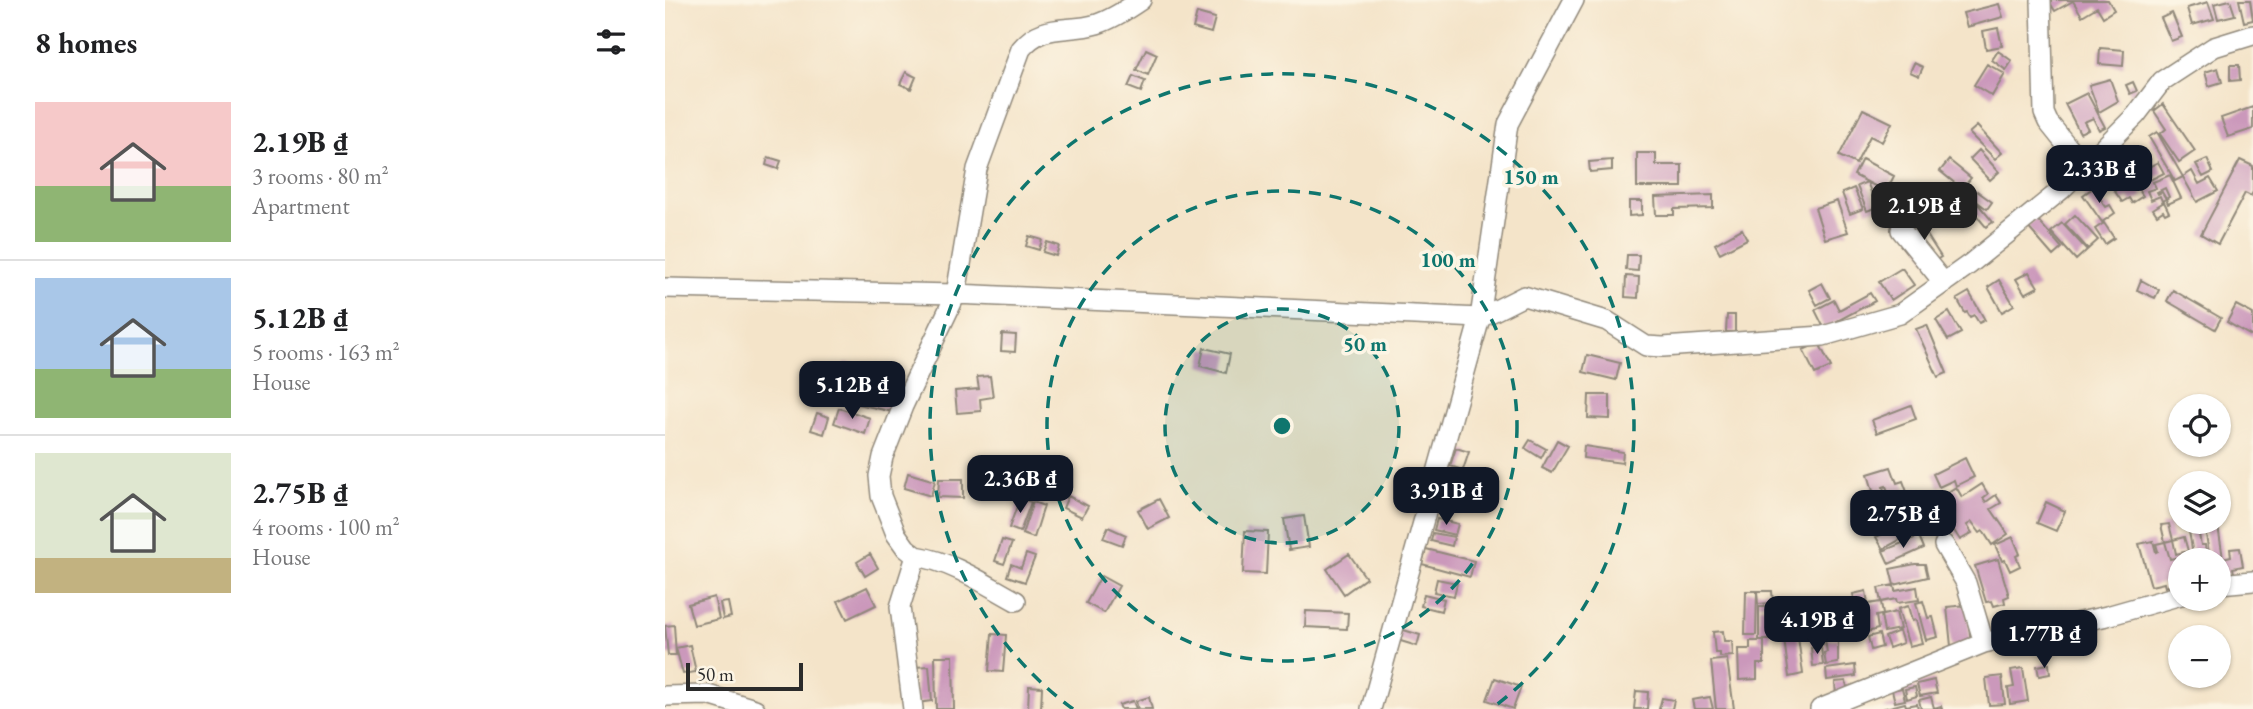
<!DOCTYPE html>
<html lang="en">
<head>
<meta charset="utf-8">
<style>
	body { margin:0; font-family:"EB Garamond",serif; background:#f6f6f6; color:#202124; height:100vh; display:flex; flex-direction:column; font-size:26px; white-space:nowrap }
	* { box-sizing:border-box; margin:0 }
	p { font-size:23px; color:#757577 }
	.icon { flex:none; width:38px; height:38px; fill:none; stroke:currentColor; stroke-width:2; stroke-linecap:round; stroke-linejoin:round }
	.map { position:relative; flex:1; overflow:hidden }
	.sheet { display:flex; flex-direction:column; background:#fff; width:665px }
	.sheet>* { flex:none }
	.controls { position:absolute; left:1503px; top:394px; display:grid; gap:14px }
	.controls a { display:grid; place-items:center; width:63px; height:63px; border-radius:50%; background:#fff; box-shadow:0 2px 5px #0004; font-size:35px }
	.scale { position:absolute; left:21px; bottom:18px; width:117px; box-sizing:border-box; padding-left:7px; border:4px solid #2b2b2b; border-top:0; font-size:19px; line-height:24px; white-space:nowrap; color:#2b2b2b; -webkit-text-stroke:5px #fcf5e5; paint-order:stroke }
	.price { position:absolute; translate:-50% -60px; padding:0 16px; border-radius:14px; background:#111827; color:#fff; font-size:23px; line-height:46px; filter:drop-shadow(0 2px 4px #0008) }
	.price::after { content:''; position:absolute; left:50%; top:42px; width:21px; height:16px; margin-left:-10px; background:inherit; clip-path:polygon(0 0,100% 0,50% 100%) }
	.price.selected { background:#222; color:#fff }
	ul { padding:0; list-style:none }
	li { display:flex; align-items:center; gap:21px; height:175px; padding:0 35px }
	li+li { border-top:2px solid #e0e0e0 }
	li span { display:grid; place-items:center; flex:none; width:196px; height:140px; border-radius:0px; color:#555 }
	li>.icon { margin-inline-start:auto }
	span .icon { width:84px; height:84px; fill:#fffc; stroke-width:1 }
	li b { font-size:30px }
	h2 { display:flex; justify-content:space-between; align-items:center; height:84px; padding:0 35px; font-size:30px }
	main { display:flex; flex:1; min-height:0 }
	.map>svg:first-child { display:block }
</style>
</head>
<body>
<main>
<section class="sheet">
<h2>8 homes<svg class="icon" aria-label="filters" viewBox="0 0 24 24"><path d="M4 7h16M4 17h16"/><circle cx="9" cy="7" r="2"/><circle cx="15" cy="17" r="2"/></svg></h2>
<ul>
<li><span style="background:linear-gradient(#f6c9c9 60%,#8fb573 0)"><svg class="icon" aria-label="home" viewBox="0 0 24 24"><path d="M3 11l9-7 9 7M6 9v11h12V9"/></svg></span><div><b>2.19B ₫</b><p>3 rooms · 80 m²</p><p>Apartment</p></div></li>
<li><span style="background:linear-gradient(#a9c7e8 65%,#8fb573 0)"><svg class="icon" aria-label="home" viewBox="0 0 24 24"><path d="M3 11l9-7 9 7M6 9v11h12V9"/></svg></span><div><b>5.12B ₫</b><p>5 rooms · 163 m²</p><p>House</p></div></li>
<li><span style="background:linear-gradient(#dfe7d0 75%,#c2b280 0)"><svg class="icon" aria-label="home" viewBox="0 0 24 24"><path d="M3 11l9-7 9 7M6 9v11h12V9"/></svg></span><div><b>2.75B ₫</b><p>4 rooms · 100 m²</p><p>House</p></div></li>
</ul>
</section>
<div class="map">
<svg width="1588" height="709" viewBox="0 0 1588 709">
	<rect width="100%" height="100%" fill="#fcf5e5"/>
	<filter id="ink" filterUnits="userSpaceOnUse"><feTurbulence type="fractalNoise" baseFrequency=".0143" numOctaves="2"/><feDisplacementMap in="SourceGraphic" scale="14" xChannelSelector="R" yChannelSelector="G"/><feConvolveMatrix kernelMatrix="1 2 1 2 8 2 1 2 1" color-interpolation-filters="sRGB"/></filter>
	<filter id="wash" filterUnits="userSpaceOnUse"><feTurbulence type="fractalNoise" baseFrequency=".00686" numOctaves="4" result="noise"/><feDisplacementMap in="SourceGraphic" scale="28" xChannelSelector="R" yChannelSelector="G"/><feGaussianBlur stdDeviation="1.57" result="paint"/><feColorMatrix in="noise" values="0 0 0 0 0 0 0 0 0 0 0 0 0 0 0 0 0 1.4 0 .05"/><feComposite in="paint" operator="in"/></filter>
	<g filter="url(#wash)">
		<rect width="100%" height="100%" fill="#f4e4c9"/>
		<g id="blocks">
			<path fill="#cb98bb" d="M1386,0H1443L1449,10L1438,17L1432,7L1417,16L1408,1L1390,11L1384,1Z
				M1565,0L1570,15L1553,19L1549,4Z
				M1574,0H1585L1588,20L1579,22Z
				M1543,2L1549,19L1527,25L1522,8Z
				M1334,4L1338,17L1302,27L1298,13Z
				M532,13L550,18L546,33L528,28Z
				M1507,13L1517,37L1506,41L1496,18Z
				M1333,28L1337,46L1321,49L1318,31Z
				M1435,48L1459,50L1458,66L1434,64Z
				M481,49L492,54L483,75L471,70Z
				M1333,51L1347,61L1341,70L1327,60Z
				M1249,63L1258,67L1254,76L1245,72Z
				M1322,64L1340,74L1327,96L1309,85Z
				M1565,65H1574L1575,80L1565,81Z
				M1553,68L1557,82L1544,86L1540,72Z
				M241,72L251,77L246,89L235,84Z
				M468,76L480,81L476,92L463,87Z
				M1445,79L1453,101L1434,112L1424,85Z
				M1468,82L1472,91L1465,94L1461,85Z
				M1422,93L1440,127L1434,130L1428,118L1419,122L1423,129L1415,133L1400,104Z
				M1498,104L1530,151L1514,162L1495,134L1501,129L1489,111Z
				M1588,107V129L1563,137L1556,118Z
				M1198,109L1227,123L1217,142L1205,136L1191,164L1174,156Z
				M1312,126L1337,153L1330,159L1304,133Z
				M1492,132L1518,177L1510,181L1484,137Z
				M1314,150L1334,172L1325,180L1305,159Z
				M972,153H991V165H1017V187H972Z
				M103,157L116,161L113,169L101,165Z
				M1197,159L1229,176L1221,192L1189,175Z
				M1542,159L1548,172L1538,177L1531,164Z
				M947,160V170L925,172L924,162Z
				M1284,160L1306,178L1297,189L1275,171Z
				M1575,160L1588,166V192L1586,196L1580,193L1553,244L1536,234Z
				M1493,162L1499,173L1485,180L1478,170Z
				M1456,165L1464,178L1455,184L1447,171Z
				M1527,171L1534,184L1545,178L1553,191L1532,202L1518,177Z
				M1505,175L1516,198L1503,204L1501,199L1504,197L1500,188L1492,192L1493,194L1497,192L1501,199L1497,201L1495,196L1486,200L1482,191L1491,188L1488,182Z
				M1467,179L1478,196L1467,203L1464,198L1457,202L1449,190Z
				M1202,182L1212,207L1202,211L1192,186Z
				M1285,184L1293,198L1275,210L1266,196Z
				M1189,188L1198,209L1185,214L1177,193Z
				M1428,188L1441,207L1445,205L1450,213L1437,222L1418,195Z
				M1312,191L1327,202L1322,209L1307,198Z
				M1048,195V208L1009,209V215H991L990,197Z
				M1260,196L1267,208L1249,218L1242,207Z
				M964,201H977V215L964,216Z
				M1172,201L1183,232L1160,239L1150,208Z
				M1499,202L1504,212L1500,214L1498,211L1492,215L1488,209Z
				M1313,204L1328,222L1321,227L1306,209Z
				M1410,215L1433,240L1423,249L1400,224Z
				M1371,218L1397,248L1388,256L1362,226Z
				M1253,221L1276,257L1265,264L1242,227Z
				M1397,223L1422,250L1411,260L1386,232Z
				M1439,223L1449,238L1440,244L1430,229Z
				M1077,229L1082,239L1055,253L1050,244Z
				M364,236L377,240L374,250L361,246Z
				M382,242L394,246L391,256L378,252Z
				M962,255H974L973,271L961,270Z
				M1237,268L1249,285L1226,300L1214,282Z
				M1364,272L1373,287L1360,294L1351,279Z
				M961,276L974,277L973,298L960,297Z
				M1334,280L1349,305L1337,312L1323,287Z
				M1476,280L1494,290L1490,298L1472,290Z
				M1157,283L1165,298L1152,305L1144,290Z
				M1508,290L1556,318L1550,329L1502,301Z
				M1304,292L1320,320L1314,323L1309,315L1305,317L1302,312L1300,313L1292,299Z
				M1205,293L1210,301L1159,328L1150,310L1169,300L1174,310Z
				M1571,305L1588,314V337L1562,322Z
				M1284,312L1296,333L1283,340L1271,320Z
				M1062,315H1070V332H1061Z
				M1262,325L1282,373L1273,377L1251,329Z
				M337,334L351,335L350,352L336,351Z
				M1154,343L1166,367L1150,374L1138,350Z
				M539,348L565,354L561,373L535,366Z
				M922,355L955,363L951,380L918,372Z
				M180,363L194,365L191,382L177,379Z
				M198,367L217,371L214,385L195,381Z
				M325,376L328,397L315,399L316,411L292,413L290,391L314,389L312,377Z
				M193,389L236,399L232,413L189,403Z
				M924,395H945V419L923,418Z
				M1246,405L1251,419L1212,433L1207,420Z
				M174,408L205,418L200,434L169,423Z
				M152,413L164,417L159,434L146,430Z
				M865,440L881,449L876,458L860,448Z
				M892,440L903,446L887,473L877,468Z
				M919,446L958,452L957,463L918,458Z
				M791,448L804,452L798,470L785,466Z
				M1300,458L1309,477L1291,486L1289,480L1274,487L1268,474Z
				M1226,467L1232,483L1238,481L1242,492L1225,497L1221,486L1218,487L1221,497L1203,503L1199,493L1208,491L1203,474Z
				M243,473L270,481L266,496L239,488Z
				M274,479H298V498L273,497Z
				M804,482L816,486L814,494L802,490Z
				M779,484L789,495L772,511L762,499Z
				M1317,484L1323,494L1318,498L1321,502L1331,495L1336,503L1326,509L1343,534L1327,545L1318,531L1315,533L1307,522L1302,525L1307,533L1295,540L1283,521L1287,518L1281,507L1275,511L1269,501L1291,487L1297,497Z
				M403,496L423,506L417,517L398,508Z
				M355,498L366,502L355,532L344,528Z
				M494,499L504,518L483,529L473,510Z
				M1236,499L1241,513L1209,524L1204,511Z
				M368,502L379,506L369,538L357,534Z
				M1381,502L1400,511L1391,531L1372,523Z
				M639,516L644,547L624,550L619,519Z
				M772,519L793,524L790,535L769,530Z
				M1240,524L1246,534L1218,549L1211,537Z
				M1504,524L1508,540L1500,542L1496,525Z
				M1532,524L1536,545H1540L1542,560H1529L1523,526Z
				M1553,526L1558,558L1566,556L1565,549L1575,548L1578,566L1568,568L1569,573L1560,574V570L1554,571V560H1545L1540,528Z
				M443,527L461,535L457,545L438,538Z
				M580,531L603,532L601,574L578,573Z
				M768,533L789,537L787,546L766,541Z
				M1254,536L1259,548L1224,564L1218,551Z
				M1348,537L1355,554L1351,556L1355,566L1345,571L1340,560L1337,561L1330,545Z
				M1519,537L1523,551L1511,554L1508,540Z
				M337,540L347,543L339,564L330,561Z
				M1488,541L1491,552L1493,551L1491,544L1500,542L1505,559L1519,556L1520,560H1516V578L1510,580L1511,584L1500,587L1499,583L1486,586L1474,544Z
				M761,549L809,561L805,577L757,564Z
				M205,554L213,568L200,576L192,562Z
				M361,554L370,557L360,582L342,576L346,564L356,568Z
				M684,554L701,578L679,594L662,569Z
				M1333,559L1344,596L1339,598L1340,603L1329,606L1327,601L1321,602L1310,566Z
				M1250,564H1260L1263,577L1229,585L1230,591L1252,587L1254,600L1232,603L1231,599L1216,602L1213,588L1229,585L1225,569Z
				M436,576L454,586L439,613L421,603Z
				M772,579L792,583L789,596L769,592Z
				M202,587L211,605L182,619L173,601Z
				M1081,591H1092L1091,635H1080Z
				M1092,591H1107L1108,603L1093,604Z
				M1201,591L1203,604L1216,602L1218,615L1231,612L1235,629L1219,632L1216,615L1211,616L1213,629L1202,632L1199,618L1194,620L1188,594Z
				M759,594L779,599L776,611L756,606Z
				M49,597L54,619L29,625L23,604Z
				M1258,601L1263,618L1268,617L1273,637L1261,640L1251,603Z
				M63,602L66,617L58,619L55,603Z
				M1302,605L1306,645L1286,646L1282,607Z
				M1243,606L1247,621L1251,620L1257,643L1244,646L1233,609Z
				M1094,607H1106L1105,640H1094Z
				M641,611L683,613L682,629L640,627Z
				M9,625L11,655H3L0,626Z
				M732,628L755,635L752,646L729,639Z
				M1132,630L1138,674L1124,677L1118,631Z
				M1156,630L1158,644L1147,645L1145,632Z
				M1058,631L1059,641H1067L1068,656L1055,657V653H1050L1048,632Z
				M1234,631L1238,643L1224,648L1220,637Z
				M327,634L341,635L338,672L324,671Z
				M1214,634L1217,647L1206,650L1203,637Z
				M1173,639V663L1161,665L1159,653L1162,652L1160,640Z
				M1085,641H1099V664H1092V679L1074,680L1073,649H1085Z
				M25,645L31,672L18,674L11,648Z
				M1156,647L1158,665L1148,666L1146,648Z
				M270,656H288L289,709H271Z
				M1062,659L1069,709H1051L1046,661Z
				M1384,664L1385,674L1374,676L1372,666Z
				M1190,665L1191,676L1162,680L1161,669Z
				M264,666L267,701L252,703L250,667Z
				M1358,668L1363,701L1345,704L1343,688L1349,687L1346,670Z
				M1337,676L1340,704L1324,705L1321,678Z
				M830,678L856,687L848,709L822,700Z
				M1269,680L1272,693L1255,696L1252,684Z
				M1181,681L1183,694L1171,696L1170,682Z
				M364,686L377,687L376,709H363Z
				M1250,687L1252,696L1242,699L1240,689Z
				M1237,688L1240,700L1230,702L1227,690Z
				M971,691L983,692L982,709H969Z
				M484,697L487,709H473L471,701Z
				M1045,697L1048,709H1029L1027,700Z
				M1266,697L1269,708L1276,706L1277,709H1256L1254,700Z
				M997,698L1009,700L1007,709H994Z
				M468,701L471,709H456L454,705Z
				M1240,703L1241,706L1252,704L1253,709H1217Z"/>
		</g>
	</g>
	<g filter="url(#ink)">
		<use href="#blocks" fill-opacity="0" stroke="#90887a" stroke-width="2"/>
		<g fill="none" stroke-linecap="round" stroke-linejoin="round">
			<defs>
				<path id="minor" d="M1376,0L1379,113L1383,122L1419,167
					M1243,197L1236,230L1279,283
					M0,288L291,294L815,318L859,296L942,321L981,346L998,347L1158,336L1235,314L1305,264L1396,190L1471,115L1497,81L1549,47L1588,35
					M1279,545L1301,583L1319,643
					M251,556C288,562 318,583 351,601
					M1554,584L1588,581
					M0,696L43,695L90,709
					M248,709L235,607L251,556L241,548L231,534L216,496L214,476L218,457L238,406L291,294L312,169L356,49C378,22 402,33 432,24C448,19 462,9 476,0
					M706,709L815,318L843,124L909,0
					M1155,709L1319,643L1442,616L1516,595"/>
			</defs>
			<use href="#minor" stroke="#90887a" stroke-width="22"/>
			<use href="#minor" stroke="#fff" stroke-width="19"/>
		</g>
	</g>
	<circle cx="617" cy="426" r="117" fill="#0f766e" fill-opacity=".12"/>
	<g fill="none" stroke="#0f766e" stroke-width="3.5" stroke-dasharray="12 9">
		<circle cx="617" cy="426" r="117"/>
		<circle cx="617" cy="426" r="235"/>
		<path d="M408 709A352 352 0 1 1 826 709"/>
	</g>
	<circle cx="617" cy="426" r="10" fill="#0f766e" stroke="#fcf5e5" stroke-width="3.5"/>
	<g font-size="21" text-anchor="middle" font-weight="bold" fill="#0f766e" stroke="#fcf5e5" stroke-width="7" stroke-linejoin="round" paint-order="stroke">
		<text x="866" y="184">150 m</text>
		<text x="783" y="267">100 m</text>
		<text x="700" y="351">50 m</text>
	</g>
</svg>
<div class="controls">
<a><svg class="icon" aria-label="locate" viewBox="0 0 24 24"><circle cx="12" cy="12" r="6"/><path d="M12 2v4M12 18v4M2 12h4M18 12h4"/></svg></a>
<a><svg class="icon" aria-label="layers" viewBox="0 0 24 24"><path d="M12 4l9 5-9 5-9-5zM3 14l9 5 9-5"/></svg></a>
<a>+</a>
<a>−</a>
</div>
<div class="scale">50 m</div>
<b class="price" style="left:1434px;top:205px">2.33B ₫</b>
<b class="price selected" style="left:1259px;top:242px">2.19B ₫</b>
<b class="price" style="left:187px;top:421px">5.12B ₫</b>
<b class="price" style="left:355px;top:515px">2.36B ₫</b>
<b class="price" style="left:781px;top:527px">3.91B ₫</b>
<b class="price" style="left:1238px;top:550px">2.75B ₫</b>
<b class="price" style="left:1152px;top:656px">4.19B ₫</b>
<b class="price" style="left:1379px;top:670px">1.77B ₫</b>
</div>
</main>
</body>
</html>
